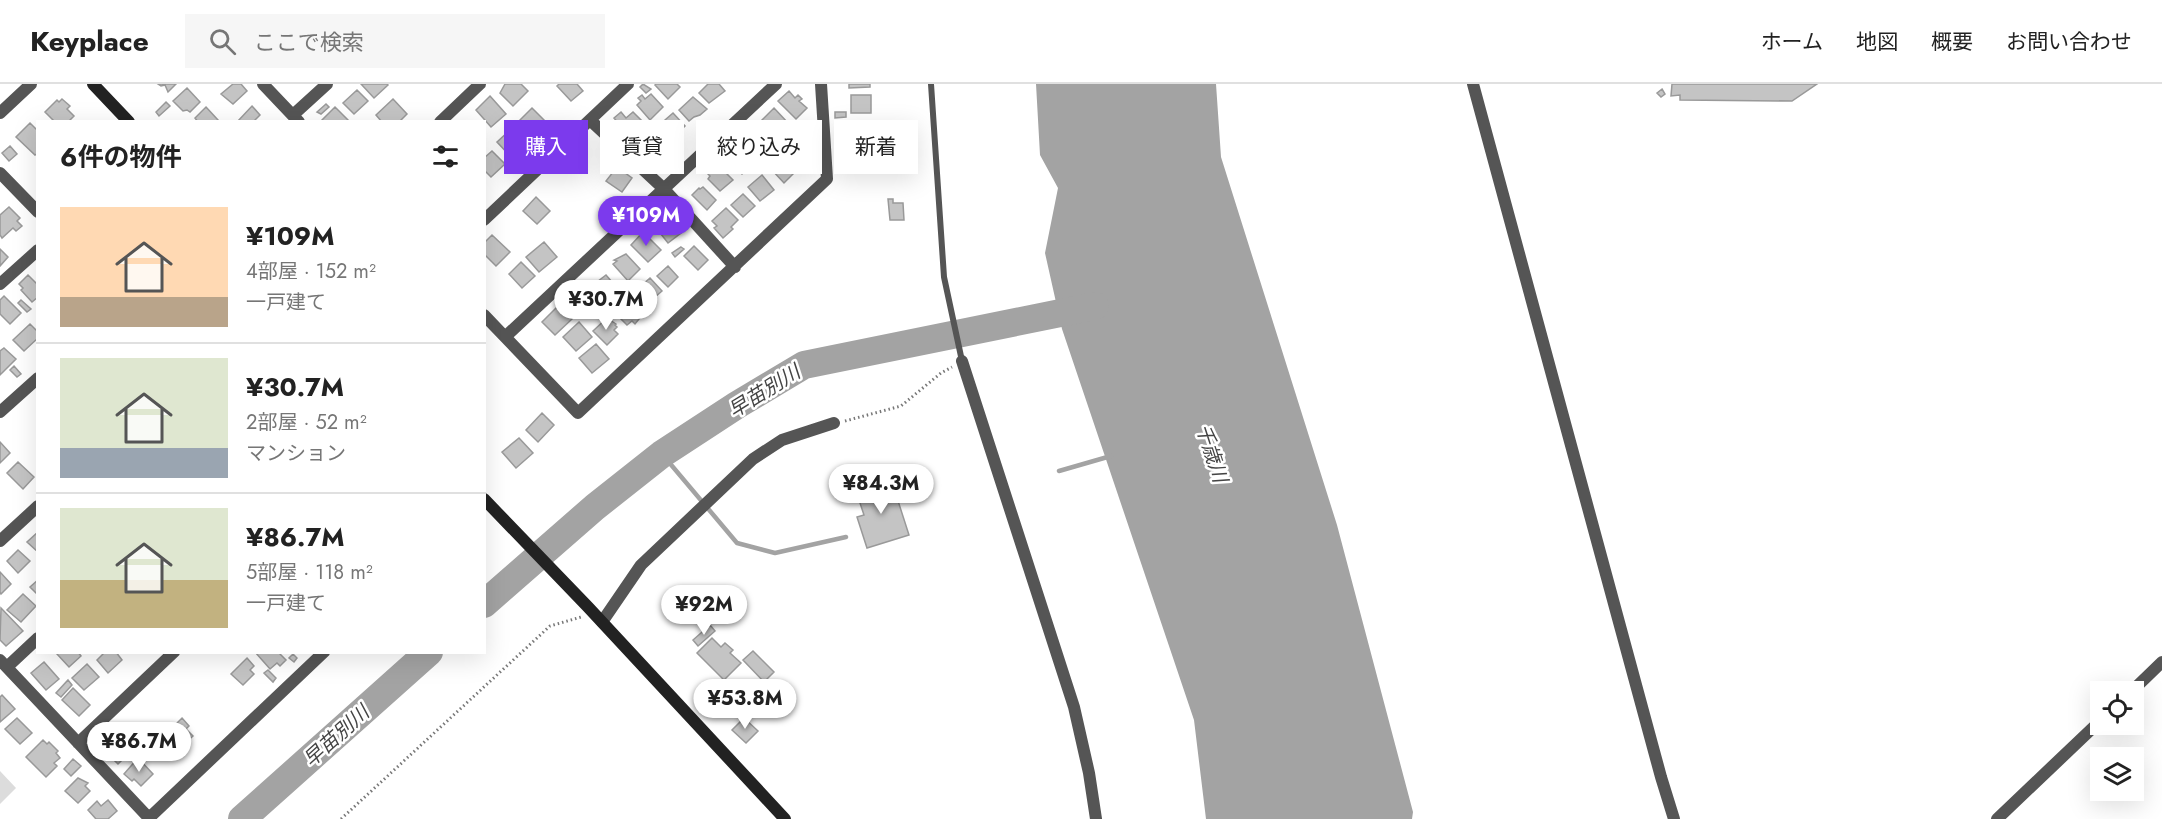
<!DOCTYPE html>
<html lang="ja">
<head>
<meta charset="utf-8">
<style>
	body { margin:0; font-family:Jost,"Noto Sans JP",sans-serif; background:#f6f6f6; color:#222; height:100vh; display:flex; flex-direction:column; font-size:22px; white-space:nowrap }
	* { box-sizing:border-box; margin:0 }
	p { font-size:20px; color:#767676 }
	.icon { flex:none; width:33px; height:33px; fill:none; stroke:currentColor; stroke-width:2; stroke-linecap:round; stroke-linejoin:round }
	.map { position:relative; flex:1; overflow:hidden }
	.drawer { position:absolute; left:36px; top:36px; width:450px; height:534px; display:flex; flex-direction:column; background:#fff; border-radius:0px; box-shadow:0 6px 24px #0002 }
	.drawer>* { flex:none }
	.hud { position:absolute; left:504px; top:36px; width:570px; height:54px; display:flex; gap:12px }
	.tools { position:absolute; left:2090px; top:597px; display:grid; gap:12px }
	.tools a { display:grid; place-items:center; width:54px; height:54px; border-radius:0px; background:#fff; box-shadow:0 6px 24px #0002; font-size:30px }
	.price { position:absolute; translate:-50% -51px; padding:0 14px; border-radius:21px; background:#fff; color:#222; font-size:20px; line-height:39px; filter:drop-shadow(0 2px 3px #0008) }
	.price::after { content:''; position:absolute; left:50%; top:36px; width:18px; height:14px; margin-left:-9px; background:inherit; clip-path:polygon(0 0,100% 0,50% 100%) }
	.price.current { background:#7c3aed; color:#fff }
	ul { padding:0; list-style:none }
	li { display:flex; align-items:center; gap:18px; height:150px; padding:0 24px }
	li+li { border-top:2px solid #e0e0e0 }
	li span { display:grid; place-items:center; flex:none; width:168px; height:120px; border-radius:0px; color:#555 }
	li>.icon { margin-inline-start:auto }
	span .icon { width:72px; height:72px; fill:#fffc; stroke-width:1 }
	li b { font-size:26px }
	h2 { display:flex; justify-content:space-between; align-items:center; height:72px; padding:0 24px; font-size:26px }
	.tag { padding:0 21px; border-radius:0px; background:#fff; box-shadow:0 6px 24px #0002; font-size:21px; line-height:54px }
	.tag.current { background:#7c3aed; color:#fff }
	header { display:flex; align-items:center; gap:36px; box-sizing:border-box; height:84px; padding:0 30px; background:#fff; border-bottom:2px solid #e0e0e0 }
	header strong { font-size:28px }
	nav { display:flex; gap:33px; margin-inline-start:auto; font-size:21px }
	.search { width:420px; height:54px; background:#f6f6f6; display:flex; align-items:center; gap:15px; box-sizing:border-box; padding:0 21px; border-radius:0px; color:#767676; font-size:22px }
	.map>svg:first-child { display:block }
</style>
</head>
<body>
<header>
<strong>Keyplace</strong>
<div class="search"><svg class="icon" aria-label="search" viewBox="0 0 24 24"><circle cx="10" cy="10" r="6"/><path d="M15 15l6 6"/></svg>ここで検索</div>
<nav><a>ホーム</a><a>地図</a><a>概要</a><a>お問い合わせ</a></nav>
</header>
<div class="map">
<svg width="2162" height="735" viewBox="0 0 2162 735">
	<rect width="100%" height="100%" fill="#fff"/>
	<path fill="#dcdcdc" d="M0,687L16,704L0,720Z"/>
	<path fill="#a3a3a3" d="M1036,0H1216L1221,73L1337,441L1413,728L1412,735H1206L1194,636L1062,245L1045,169L1058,104L1040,71Z"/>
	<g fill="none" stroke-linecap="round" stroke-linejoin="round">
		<path stroke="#a3a3a3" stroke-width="4.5" d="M662,370L737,459L775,469L846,453
			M1059,387L1111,372"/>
		<path stroke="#a3a3a3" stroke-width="28" d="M484,520L595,423L662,370L737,321L804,281L1095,222
			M242,735L429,568"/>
	</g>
	<path fill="#c4c4c4" stroke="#999" stroke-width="1.5" d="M158,0H176L168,8L165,1L161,2Z
		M233,0H241L247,7L233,20L221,10Z
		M361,0H387L388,1L374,14Z
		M505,0H521L528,7L513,22L500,9Z
		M559,0H577L583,7L571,17L557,2Z
		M643,0L651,5L646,9L640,3Z
		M656,0H677L680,3L668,15L655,1Z
		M708,0H719L725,7L709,19L699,9Z
		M849,0H870V3L849,4Z
		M1672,0H1817L1792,17L1680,16V11L1671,12Z
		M187,4L200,18L190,28L187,26L183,27L173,17Z
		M1662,5L1665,10L1661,13L1657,9Z
		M357,6L368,17L354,30L343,19Z
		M789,7L795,14L798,11L802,15L799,17L807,24L796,35L778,17Z
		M651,10L663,23L650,36L637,21L641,17L638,14L642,11L645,15Z
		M851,11H871V29H851Z
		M490,12L506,30L491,43L476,26Z
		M693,13L707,25L700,31L694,33L689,37L679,26Z
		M62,15L70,22L67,25L74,32L68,38H55L45,28L57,16L59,18Z
		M393,15L407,30L399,38H382L376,31Z
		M166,18L170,22L159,32L156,28Z
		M326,20L329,23L321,30L317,28Z
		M252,22L260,31L253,38H237Z
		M206,23L218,36L216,38H198L195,34Z
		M335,23L350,38H324L322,36Z
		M532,24L545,37L529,53L516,40Z
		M774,24L788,39L776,50L762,36Z
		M621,28L626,34L633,28L641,36L626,48L614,34Z
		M835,28H846V33L835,34Z
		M673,29L685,42L675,52L672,50L668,54L657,43Z
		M30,39L38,47V69L35,71L16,53Z
		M510,46L526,63L513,75L497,58Z
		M760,47L771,58L759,71L747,59L750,55L748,52L752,48L755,51Z
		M654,51L668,66L658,76L650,68H646L642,63Z
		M796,57L811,72L799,84L785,68Z
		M775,61L780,66L776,70L771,66Z
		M10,62L17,70L9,77L2,69Z
		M741,65L754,79L742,90L728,77Z
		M837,66H858V79H849V83H844V80H837Z
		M492,67L505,80L491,93L484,86V74Z
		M782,74L795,88L784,99L771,85Z
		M617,83L632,94L622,108L606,97Z
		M713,83L717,87L721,84L733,96L720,107L708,95L710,92L707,89Z
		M762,91L774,106L760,117L748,103Z
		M703,103L716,116L707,126L692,111L699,104L700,105Z
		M743,110L755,122L743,133L731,121Z
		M536,113L550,127L537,140L523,127Z
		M888,115H893V119H903L904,136H890Z
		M9,123L20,134L17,137L22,142L16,147L13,144L2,154L0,151V131Z
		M726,124L738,136L731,143L733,145L723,154L714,144L717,142L712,137Z
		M670,134L681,149L668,159L657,145Z
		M643,148L661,166L648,178L631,161Z
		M492,151L510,168L496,182L484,170V159Z
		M544,158L557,173L539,188L526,173Z
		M694,162L708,176L698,186L684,172Z
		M681,163L684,165L675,173L672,169Z
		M0,165L8,173L0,182Z
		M626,170L640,185L628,197L613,180L617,177L614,176Z
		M521,178L535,192L522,204L509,190Z
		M668,182L678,193L668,203L657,192Z
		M28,191L38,201V213L32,218L21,206L23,204L19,200Z
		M606,191L618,205L606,216L593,201Z
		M650,194L662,207L647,220L635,207Z
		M587,209L599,221L586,234L573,221L576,220L572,216L578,210L582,214Z
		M4,212L21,229L10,240L0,230V216Z
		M631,215L644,229L635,240L632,237L627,241L615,229Z
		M21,216L31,225L27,228L18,219Z
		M559,221L572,235L555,251L542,238Z
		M607,234L616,240L615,241L617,243L614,246L618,250L607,261L593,247Z
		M579,238L592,253L576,267L563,253Z
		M30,240L38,248V254L24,267L13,256Z
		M596,260L609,275L592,289L579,274Z
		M4,264L16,275L0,291V267Z
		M14,282L21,290L17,293L10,286Z
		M542,329L554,341L538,358L526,346Z
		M519,354L533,369L516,384L502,368Z
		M0,358L10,369L0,379Z
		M18,378L34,393L23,405L7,389Z
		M891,395L909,451L867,464L857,433L864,431L856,407Z
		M38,448V468L27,458Z
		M18,466L30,477L18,489L7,477Z
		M0,488L11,500L1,510L0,508Z
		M38,496V511L30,503Z
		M23,510L36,522L21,538L7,526Z
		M1,524L23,547L6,562L0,556Z
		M710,541L715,547L698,562L693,556Z
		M712,554L721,563L725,559L733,566L730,569L741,579L724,596L697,569Z
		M753,567L774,588L764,598L743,576Z
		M78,568L81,572L69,583L56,569Z
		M105,568H116L122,576L108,589L97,576Z
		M255,568H278L286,576L280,582L277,579L270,585Z
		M293,570L297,574L294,578L289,574Z
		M247,574L254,582L250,586L254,590L243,601L231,590Z
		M44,578L59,595L46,606L31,589Z
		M87,580L99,593L84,606L72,594Z
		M268,586L276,594L273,598L264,589Z
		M68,596L72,601L61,613L56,609Z
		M73,604L90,621L79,632L62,616Z
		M2,611L15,625L0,638V613Z
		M17,634L32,649L20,660L5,645Z
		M182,634L189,642L186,645L193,652L183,661L169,647Z
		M744,634L758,647L746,659L732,646Z
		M112,644L133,665L118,680L99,661Z
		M43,656L47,660L49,658L58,667L56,669L60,674L54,679L57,682L46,693L26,673Z
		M138,674L153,690L141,702L134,695L132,697L124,690Z
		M73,675L81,682L71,692L64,685Z
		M78,694L88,699L85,702L90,707L78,719L65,707Z
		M108,716L117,727L108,735H96L88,726L97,717L101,722Z"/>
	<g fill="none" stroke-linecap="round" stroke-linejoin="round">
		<path stroke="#777" stroke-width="3" stroke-dasharray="1.5 3" stroke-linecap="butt" d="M845,337L901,322L941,289L952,283
			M341,735L550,542L581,533"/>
		<path stroke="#555" stroke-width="6" d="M931,0L944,193L962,277"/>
		<path stroke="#555" stroke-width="12" d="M263,0L299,38
			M1473,0L1661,693L1674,735
			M0,29L31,0
			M293,31L327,0
			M590,36L664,105L735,183
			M440,38L480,0
			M0,89L38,128
			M484,136L628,0
			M0,200L38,166
			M484,231L578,329L827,95L821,0
			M505,253L776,0
			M962,277L1074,623L1089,689L1096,735
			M0,328L38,294
			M0,457L38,422
			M602,538L641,481L753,375L782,356L834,339
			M0,576L149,734L324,568
			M7,583L38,554
			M2131,608L2162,578
			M78,659L174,568
			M1997,735L2100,637"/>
		<path stroke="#222" stroke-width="12" d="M93,0L129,38
			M484,415L588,523L785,735"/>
	</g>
	<g text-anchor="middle" stroke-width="5" stroke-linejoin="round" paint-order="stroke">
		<g font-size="20" font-style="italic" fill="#444" stroke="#fff">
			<text transform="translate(764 307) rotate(-32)" y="7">早苗別川</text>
			<text transform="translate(1212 369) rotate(72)" y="7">千歳川</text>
			<text transform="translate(336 652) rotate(-42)" y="7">早苗別川</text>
		</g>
	</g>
</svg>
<div class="tools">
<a><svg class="icon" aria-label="locate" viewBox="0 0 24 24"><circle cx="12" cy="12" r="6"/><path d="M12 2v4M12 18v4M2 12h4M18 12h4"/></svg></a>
<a><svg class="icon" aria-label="layers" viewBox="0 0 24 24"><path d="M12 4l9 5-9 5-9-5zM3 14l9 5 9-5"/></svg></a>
</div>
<b class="price current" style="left:646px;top:163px">¥109M</b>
<b class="price" style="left:606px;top:247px">¥30.7M</b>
<b class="price" style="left:881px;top:431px">¥84.3M</b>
<b class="price" style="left:704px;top:552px">¥92M</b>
<b class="price" style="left:745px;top:646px">¥53.8M</b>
<b class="price" style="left:139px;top:689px">¥86.7M</b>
<div class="hud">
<a class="tag current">購入</a>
<a class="tag">賃貸</a>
<a class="tag">絞り込み</a>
<a class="tag">新着</a>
</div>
<section class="drawer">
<h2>6件の物件<svg class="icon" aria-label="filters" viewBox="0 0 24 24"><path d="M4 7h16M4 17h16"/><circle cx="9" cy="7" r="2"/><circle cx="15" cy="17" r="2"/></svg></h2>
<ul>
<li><span style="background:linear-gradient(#ffd9b3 75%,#b9a48a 0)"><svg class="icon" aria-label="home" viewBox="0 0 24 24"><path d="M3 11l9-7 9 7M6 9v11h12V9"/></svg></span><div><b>¥109M</b><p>4部屋 · 152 m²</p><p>一戸建て</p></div></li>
<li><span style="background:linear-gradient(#dfe7d0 75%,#9aa5b1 0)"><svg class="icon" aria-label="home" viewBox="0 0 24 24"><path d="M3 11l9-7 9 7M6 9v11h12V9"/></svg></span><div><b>¥30.7M</b><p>2部屋 · 52 m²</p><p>マンション</p></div></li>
<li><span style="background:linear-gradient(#dfe7d0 60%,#c2b280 0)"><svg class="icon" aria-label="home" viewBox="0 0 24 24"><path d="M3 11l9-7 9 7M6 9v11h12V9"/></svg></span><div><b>¥86.7M</b><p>5部屋 · 118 m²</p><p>一戸建て</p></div></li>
</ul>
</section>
</div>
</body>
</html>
